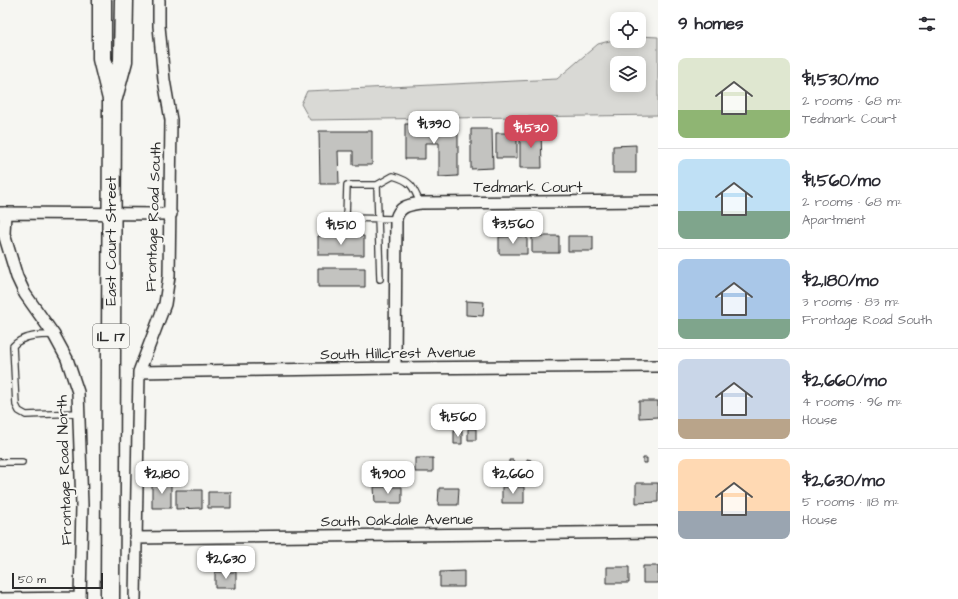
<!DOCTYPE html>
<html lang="en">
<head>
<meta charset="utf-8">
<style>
	body { margin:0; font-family:"Architects Daughter",sans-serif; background:#f7f7f7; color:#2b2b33; height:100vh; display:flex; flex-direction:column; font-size:15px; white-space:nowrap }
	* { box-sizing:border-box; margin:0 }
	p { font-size:13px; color:#7c7c81 }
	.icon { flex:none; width:22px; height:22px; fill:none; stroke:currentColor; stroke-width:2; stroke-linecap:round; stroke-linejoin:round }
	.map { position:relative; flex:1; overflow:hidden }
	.details { display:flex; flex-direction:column; background:#fff; width:300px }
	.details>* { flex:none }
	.fabs { position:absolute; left:610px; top:12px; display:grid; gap:8px }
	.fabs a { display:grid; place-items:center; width:36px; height:36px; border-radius:8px; background:#fff; box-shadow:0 2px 10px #0003; font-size:20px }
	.scale { position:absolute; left:12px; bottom:10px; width:91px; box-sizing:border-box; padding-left:4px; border:2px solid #2b2b2b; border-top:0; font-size:11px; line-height:14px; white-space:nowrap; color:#2b2b2b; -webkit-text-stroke:3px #f6f6f2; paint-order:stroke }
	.price { position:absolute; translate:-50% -34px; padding:0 9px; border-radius:8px; background:#fff; color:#222; font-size:13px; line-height:26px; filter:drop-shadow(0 1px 2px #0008) }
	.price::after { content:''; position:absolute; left:50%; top:24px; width:12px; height:9px; margin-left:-6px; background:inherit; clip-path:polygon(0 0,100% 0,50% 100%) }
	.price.on { background:#d1495b; color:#fff }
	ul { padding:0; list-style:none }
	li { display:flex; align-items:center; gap:12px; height:100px; padding:0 20px }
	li+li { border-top:1px solid #e1e1e2 }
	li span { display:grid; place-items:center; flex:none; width:112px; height:80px; border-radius:8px; color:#555 }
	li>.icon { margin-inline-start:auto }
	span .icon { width:48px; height:48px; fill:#fffc; stroke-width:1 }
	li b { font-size:17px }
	h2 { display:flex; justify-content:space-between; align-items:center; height:48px; padding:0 20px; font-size:17px }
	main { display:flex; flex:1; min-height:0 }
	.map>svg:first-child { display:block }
</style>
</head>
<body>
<main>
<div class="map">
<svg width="658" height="599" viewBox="0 0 658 599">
	<rect width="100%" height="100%" fill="#f6f6f2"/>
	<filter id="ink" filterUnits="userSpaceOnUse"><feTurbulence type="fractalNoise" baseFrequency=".025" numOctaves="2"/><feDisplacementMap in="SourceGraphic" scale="8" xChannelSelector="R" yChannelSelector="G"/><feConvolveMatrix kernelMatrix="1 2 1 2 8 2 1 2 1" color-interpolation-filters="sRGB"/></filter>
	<g filter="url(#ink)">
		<path fill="#d9d9d5" stroke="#828280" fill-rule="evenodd" d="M639,36L658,37V115L310,120L301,104L307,91L557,79L598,44L617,39V41H639ZM617,63H639V85H617Z"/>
		<path fill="#c3c3c0" stroke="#2b2b2b" d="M405,124H458V176L439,177V143H425V159H405Z
			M471,129H492L493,168L471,169Z
			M520,129H541L542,168H520Z
			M319,131H372V165H353V151H338L339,184H320Z
			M496,133H517V158H496Z
			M636,145V173H613V146Z
			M318,236H364V255H318Z
			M527,236V254H499V237Z
			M532,236H559V253H532Z
			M568,236H593V251H568Z
			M318,268H365V287H318Z
			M466,301L484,302L483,316L466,315Z
			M639,401H658V417L639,418Z
			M468,429H476V440H468Z
			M454,431H462V444H454Z
			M415,458H433V472H415Z
			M643,458H647V463H643Z
			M527,459L531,460V465H527Z
			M509,460H513L514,466H509Z
			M152,482H171V508H152Z
			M636,483H658V502L636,503Z
			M374,487H402V503H375Z
			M502,487H524V503H502Z
			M439,488H459L458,505H438Z
			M176,490H202V508L176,509Z
			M208,492H231V508H208Z
			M643,566H658V583H643Z
			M607,567H629V583H607Z
			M464,571V587H440V572Z
			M215,572H236V588H215Z"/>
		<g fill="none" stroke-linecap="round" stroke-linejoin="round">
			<defs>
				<path id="service" d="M377,185L393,176C411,181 413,186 420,203
					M380,279L377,185H347L346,218L396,219
					M54,335C40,335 23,335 13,346L16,405L19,411L26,415L79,413
					M0,462H22"/>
				<path id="minor" d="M0,213L171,214
					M5,213L4,234L17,277L25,294L54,335L67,359L78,392L82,505L80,599
					M395,368L396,219C399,206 409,205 420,203L658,201
					M139,372L395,368L658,366
					M135,538L658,532
					M0,599L80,598
					M135,599L139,372L165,304L169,276L171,120L164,80L159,26V0"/>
				<path id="trunk" d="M102,0V59L112,99L110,599
					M113,98L123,61L124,0"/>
			</defs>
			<use href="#service" stroke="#2b2b2b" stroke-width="8"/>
			<use href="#minor" stroke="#2b2b2b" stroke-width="14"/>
			<use href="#trunk" stroke="#2b2b2b" stroke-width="21"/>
			<use href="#service" stroke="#f6f6f2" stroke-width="5.5"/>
			<use href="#minor" stroke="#f6f6f2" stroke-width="11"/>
			<use href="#trunk" stroke="#f6f6f2" stroke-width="18"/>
		</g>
	</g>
	<g text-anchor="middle" stroke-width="4" stroke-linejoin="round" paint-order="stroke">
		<rect fill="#f6f6f2" stroke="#686867" stroke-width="1" x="93" y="324" width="36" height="24" rx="3"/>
		<g font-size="14" font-weight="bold" fill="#2b2b2b">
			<text x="111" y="341">IL 17</text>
		</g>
		<g font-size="15" fill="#2b2b2b" stroke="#f6f6f2">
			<text x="528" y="192">Tedmark Court</text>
			<text transform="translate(153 217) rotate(-88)" y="5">Frontage Road South</text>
			<text transform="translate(111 241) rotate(-90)" y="5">East Court Street</text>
			<text transform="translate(398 353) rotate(-1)" y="5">South Hillcrest Avenue</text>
			<text transform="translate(64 470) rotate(-92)" y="5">Frontage Road North</text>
			<text transform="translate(397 520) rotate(-1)" y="5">South Oakdale Avenue</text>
		</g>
	</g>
</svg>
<div class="fabs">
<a><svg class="icon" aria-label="locate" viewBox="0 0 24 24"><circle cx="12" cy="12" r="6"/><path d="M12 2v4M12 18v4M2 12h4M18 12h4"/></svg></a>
<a><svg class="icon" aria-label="layers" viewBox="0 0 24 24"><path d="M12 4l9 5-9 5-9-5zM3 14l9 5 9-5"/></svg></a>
</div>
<div class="scale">50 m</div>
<b class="price" style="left:434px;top:145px">$1,390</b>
<b class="price on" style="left:531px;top:149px">$1,530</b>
<b class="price" style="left:513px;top:245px">$3,560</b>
<b class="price" style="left:341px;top:246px">$1,510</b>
<b class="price" style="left:458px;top:438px">$1,560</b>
<b class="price" style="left:162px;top:495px">$2,180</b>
<b class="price" style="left:388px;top:495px">$1,900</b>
<b class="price" style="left:513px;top:495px">$2,660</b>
<b class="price" style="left:226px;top:580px">$2,630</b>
</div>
<section class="details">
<h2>9 homes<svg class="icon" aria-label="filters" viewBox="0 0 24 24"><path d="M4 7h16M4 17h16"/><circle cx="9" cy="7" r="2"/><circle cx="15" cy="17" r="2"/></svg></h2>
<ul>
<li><span style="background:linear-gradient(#dfe7d0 65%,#8fb573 0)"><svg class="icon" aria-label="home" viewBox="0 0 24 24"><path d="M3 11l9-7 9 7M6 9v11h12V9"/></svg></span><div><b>$1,530/mo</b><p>2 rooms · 68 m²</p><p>Tedmark Court</p></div></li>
<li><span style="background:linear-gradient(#bfe0f5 65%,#7fa58c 0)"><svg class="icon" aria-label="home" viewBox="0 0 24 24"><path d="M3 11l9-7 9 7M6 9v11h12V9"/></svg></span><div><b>$1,560/mo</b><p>2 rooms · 68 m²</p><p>Apartment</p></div></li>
<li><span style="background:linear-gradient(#a9c7e8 75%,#7fa58c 0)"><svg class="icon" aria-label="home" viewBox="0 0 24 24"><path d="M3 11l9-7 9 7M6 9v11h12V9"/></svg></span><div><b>$2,180/mo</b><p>3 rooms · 83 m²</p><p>Frontage Road South</p></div></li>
<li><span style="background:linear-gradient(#c9d6e8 75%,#b9a48a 0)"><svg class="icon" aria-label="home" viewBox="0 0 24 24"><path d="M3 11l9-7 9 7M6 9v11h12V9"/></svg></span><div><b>$2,660/mo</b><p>4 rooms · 96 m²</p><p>House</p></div></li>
<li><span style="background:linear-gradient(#ffd9b3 65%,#9aa5b1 0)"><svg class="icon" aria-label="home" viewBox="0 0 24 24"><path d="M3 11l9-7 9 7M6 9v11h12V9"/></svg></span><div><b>$2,630/mo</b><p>5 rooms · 118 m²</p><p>House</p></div></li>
</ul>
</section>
</main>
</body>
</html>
